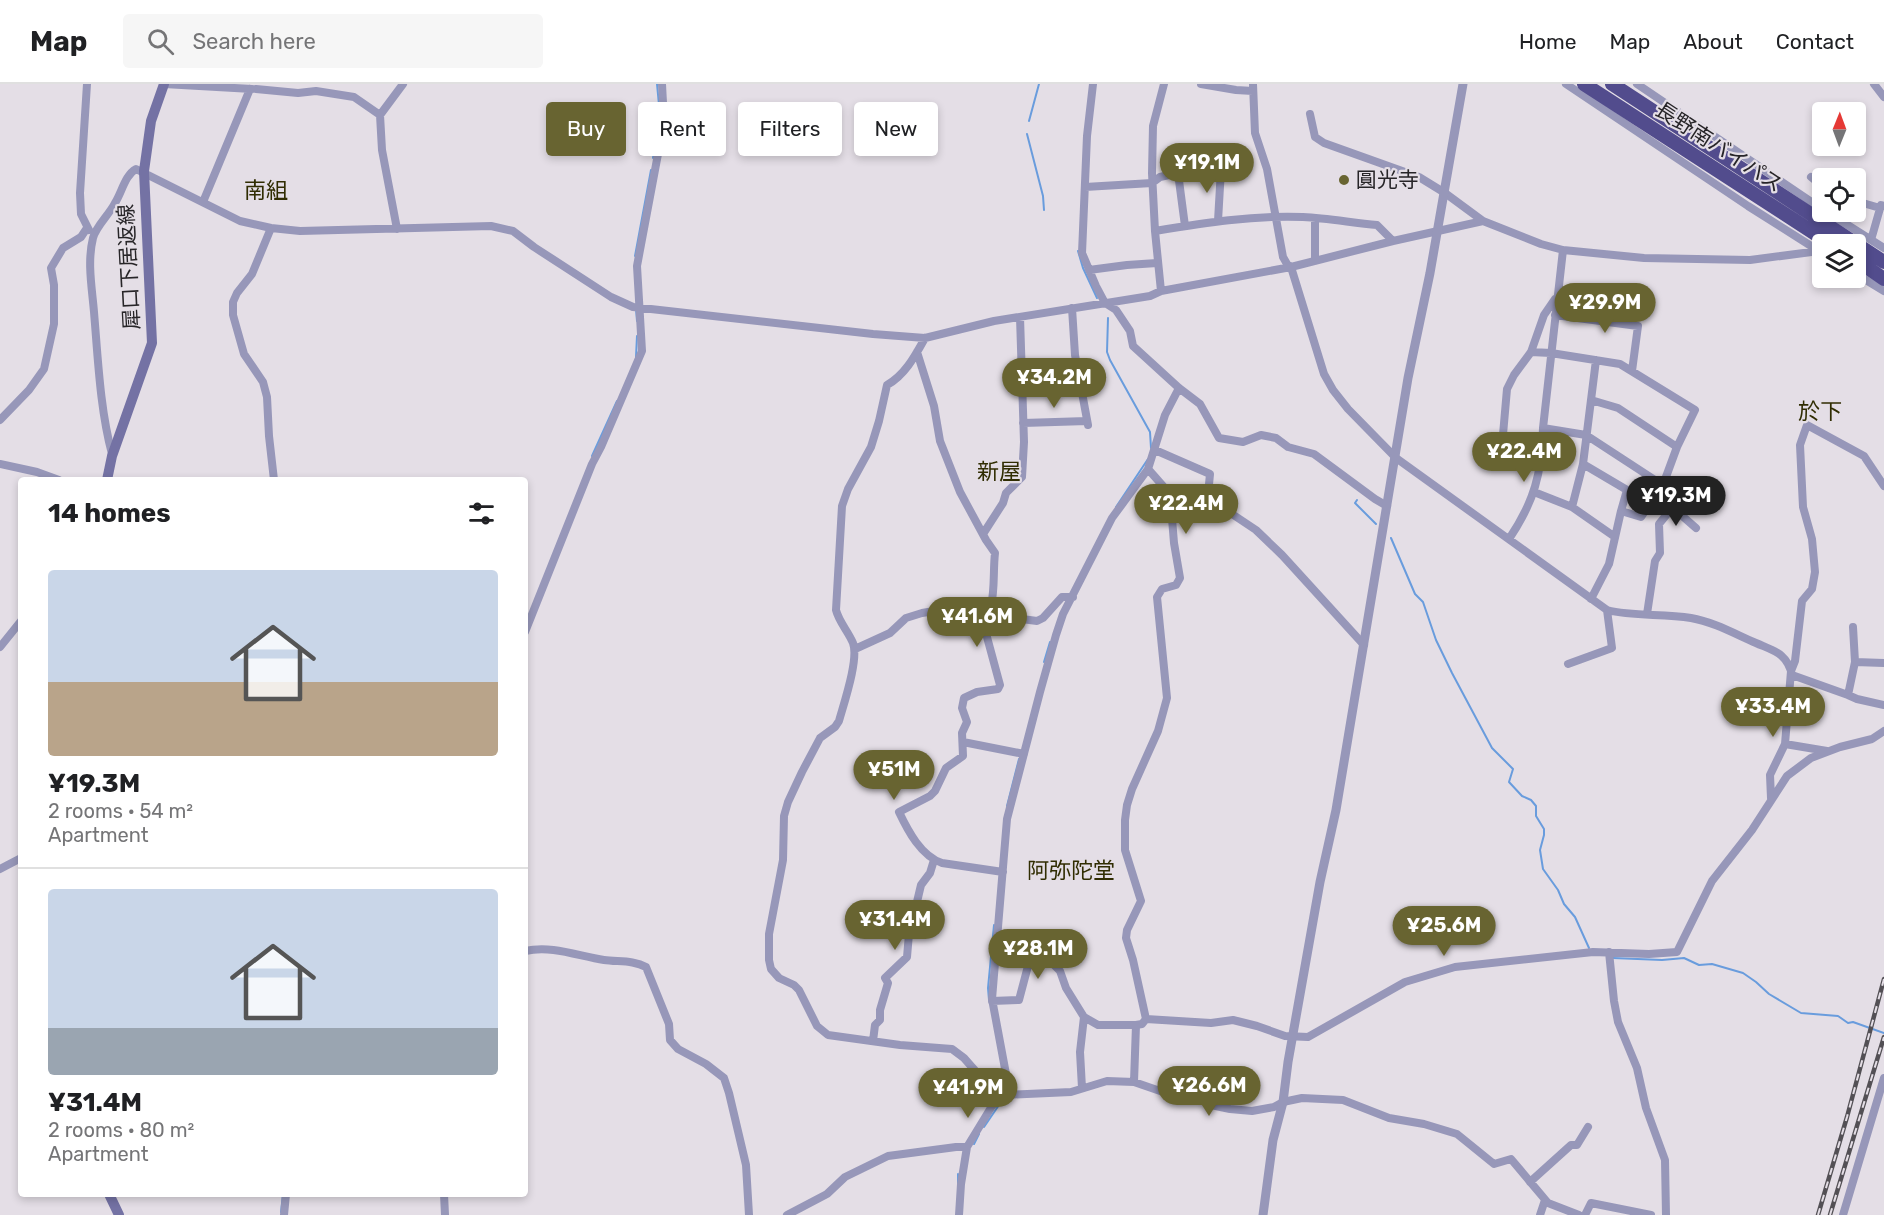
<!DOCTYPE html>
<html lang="en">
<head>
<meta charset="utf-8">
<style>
	body { margin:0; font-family:Rubik,"Noto Sans JP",sans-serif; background:#f6f6f6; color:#202124; height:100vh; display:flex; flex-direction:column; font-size:22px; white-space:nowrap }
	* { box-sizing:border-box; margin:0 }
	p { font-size:20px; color:#757577 }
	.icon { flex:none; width:33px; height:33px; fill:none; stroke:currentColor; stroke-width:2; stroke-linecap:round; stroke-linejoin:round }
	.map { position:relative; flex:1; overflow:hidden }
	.side { position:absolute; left:18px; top:393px; width:510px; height:720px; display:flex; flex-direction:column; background:#fff; border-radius:6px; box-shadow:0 3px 9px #0003 }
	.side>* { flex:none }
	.top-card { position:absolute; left:546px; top:18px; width:570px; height:54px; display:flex; gap:12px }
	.needle { width:39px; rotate:1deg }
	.tools { position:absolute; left:1812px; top:18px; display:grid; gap:12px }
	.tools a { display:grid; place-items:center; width:54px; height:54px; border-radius:6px; background:#fff; box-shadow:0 3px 9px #0003; font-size:30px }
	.price { position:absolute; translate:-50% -51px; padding:0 14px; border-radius:21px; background:#686431; color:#fff; font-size:20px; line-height:39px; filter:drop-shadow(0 2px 3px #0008) }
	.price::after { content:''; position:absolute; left:50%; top:36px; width:18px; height:14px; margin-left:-9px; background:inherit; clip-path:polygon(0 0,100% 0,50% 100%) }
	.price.active { background:#222; color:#fff }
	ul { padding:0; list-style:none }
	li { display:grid; align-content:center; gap:12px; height:318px; padding:0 30px }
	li+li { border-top:2px solid #e0e0e0 }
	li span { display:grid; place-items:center; height:186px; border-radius:6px; color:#555 }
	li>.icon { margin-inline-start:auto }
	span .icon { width:108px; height:108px; fill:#fffc; stroke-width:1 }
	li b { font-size:26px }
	h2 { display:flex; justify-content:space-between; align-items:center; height:72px; padding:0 30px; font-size:26px }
	.pill { padding:0 21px; border-radius:6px; background:#fff; box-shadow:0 3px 9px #0003; font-size:21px; line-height:54px }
	.pill.active { background:#686431; color:#fff }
	header { display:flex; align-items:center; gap:36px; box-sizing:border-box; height:84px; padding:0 30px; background:#fff; border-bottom:2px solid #e0e0e0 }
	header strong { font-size:28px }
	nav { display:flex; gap:33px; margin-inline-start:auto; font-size:21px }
	.search { width:420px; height:54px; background:#f6f6f6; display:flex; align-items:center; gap:15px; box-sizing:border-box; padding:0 21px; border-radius:6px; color:#757577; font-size:22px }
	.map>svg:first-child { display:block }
</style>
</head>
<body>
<header>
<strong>Map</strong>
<div class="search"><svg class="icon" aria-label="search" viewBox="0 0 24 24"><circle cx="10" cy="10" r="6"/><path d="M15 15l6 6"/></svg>Search here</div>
<nav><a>Home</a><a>Map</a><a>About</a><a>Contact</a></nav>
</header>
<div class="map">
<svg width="1884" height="1131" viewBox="0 0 1884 1131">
	<rect width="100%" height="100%" fill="#e4dee6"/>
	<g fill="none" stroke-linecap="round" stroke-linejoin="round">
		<path stroke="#699cdd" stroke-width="2" d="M657,0L659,21
			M1029,37L1039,0
			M1027,50L1043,112L1044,126
			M653,74L660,30
			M1078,167L1083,184L1097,214
			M635,172L651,86
			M636,225L637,237
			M1108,234L1107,268L1110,276L1150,348L1151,364
			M636,273L637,252
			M592,372L617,317
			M1357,416L1355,419L1376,440
			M1116,423L1148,375
			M1391,454L1415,510L1423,518L1436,556L1452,589L1492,664L1513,685L1509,698L1522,712L1531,716L1536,722V732L1544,745V751L1540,766L1543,785L1558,806L1564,820L1575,833L1589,864
			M1044,578L1050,558
			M1007,722L1019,675
			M1613,874L1662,876L1684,874L1699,881L1712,880L1743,889L1756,898L1769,910L1801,929L1838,932L1848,939L1853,938L1884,949
			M989,916L988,904L994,841
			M984,1043L1001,1018
			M974,1060L979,1050
			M958,1099V1090
			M281,1128L283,1110"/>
		<path stroke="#9797b9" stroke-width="8" d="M87,0L80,109L81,130L89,146
			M164,0L252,5
			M1093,0L1087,52L1082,169L1096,202L1105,219L1116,226L1130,247L1133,262L1179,304L1200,320L1219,354L1243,358L1261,351L1276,354L1288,363L1314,370L1375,415L1387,422
			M1201,0L1236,6L1253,7
			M1253,0L1255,49L1267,85L1283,173L1287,180L1291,183L1324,290L1333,306L1348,325L1396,374L1607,526C1634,533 1663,529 1691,534C1714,538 1735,550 1756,559C1774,567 1787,569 1792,591L1848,611L1855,578L1884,579
			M1566,0L1748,122L1819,167
			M1637,0L1822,125
			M1874,0L1884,13
			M256,5L298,9L316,7L354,13L380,31L403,0
			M1310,30L1315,53L1324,59L1419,93L1445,109L1483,137L1541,160L1563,166L1644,174L1750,176L1819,167
			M380,31L382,66L397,145
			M1811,93L1822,102
			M1085,103L1152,99L1160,93L1178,89L1185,142
			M1856,117L1880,124
			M203,118L250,5
			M1827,128L1884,164
			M1218,137L1221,85
			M271,144L252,190L237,209L233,218V231L244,270L263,298L267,313L269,352L274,396
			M1155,147C1204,139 1253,131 1303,133C1328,134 1353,139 1377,141L1393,157
			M1871,156L1881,121L1884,122
			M1315,177V135
			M1089,186L1127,181L1157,179
			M1856,190L1884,207
			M1161,207L1155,147L1152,89L1153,42L1164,0
			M1072,224L1075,271L1088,341
			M1555,231L1638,242L1632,287
			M925,254C915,272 905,291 887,301L879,337L871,363L848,405L842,422L836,526C839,538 848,547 853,559C859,575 844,619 839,637L835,643L820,654L802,688L788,718L784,732L783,776L769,850V876L771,885L779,894L794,901L799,906L817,942L828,951L900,961L952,965L964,974L1000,1015
			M917,268L934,322L940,357L960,408L986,456L995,469C993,486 995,505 991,522L983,525L979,533L984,542L1000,601L998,605L977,608L964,614L962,624L967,638L962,649L963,672L946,684L935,707L930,712L899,728C908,747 921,772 942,779L1003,788
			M1531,268L1551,269L1620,280L1695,326L1677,363L1663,401L1641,433L1621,427L1609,480L1591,515
			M1596,276L1583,380L1572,423L1615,453
			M1591,316L1618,324L1677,363
			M0,336L29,306L44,285L54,240V201L51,184L63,164L81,153L87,144
			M1023,339L1087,337
			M1543,344L1586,351L1681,413L1659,440L1660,469L1655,477L1647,530
			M1155,366L1210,390L1207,421
			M112,370C100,325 98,275 94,228C92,204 87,178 93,154C96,142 109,131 115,119C122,108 125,91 136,85L240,137L271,144L300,147L491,142L513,147L534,163L611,213L633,223L873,250L925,254L994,237L1150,212L1161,207L1291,183L1393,157L1483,137
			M1542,374L1502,362L1507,305L1514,291L1531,268L1544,231L1555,215
			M0,380L37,388L59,396
			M1583,380L1627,406L1621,427
			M1148,385L1170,410L1232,430L1256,446L1282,471L1364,561
			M1534,408L1572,423
			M1672,423L1696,444
			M983,450L1003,419L1006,409L1022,393L1024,358L1020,233
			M1509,455C1534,418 1542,389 1543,344L1563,166
			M1853,543L1855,578
			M525,548L592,380L601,363L642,267L637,182L664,38L662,0
			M0,563L21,537
			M855,565L890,549L906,534L922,529L964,522L977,523L1022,535L1037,537L1043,534L1062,513H1073
			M1568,580L1612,564L1607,526
			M1848,611L1857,615L1884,621
			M963,658L1024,670
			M1827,667L1785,660L1791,587L1795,577L1802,517L1812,505L1815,488L1812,455L1803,423L1800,361L1807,341L1864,372L1884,402
			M1771,714L1770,691L1785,660
			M0,785L21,774
			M525,867C552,861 578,872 604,876C618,878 634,876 646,883L669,940L670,956L678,965L706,980L724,994L729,1009L746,1081L749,1131
			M1609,868L1614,917L1618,938L1637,984L1646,1024L1665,1076L1666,1131
			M992,917L1019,916L1028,882L1037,878L1052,879L1060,887L1066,904L1084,933
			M1146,935L1133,876L1126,854L1127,846L1141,817L1125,766V736L1127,721L1132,705L1158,647L1167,614L1157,513L1162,505L1176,501L1180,494L1174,459L1170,410
			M873,957L875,941L880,936V926L888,899L885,894L907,873L910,838L916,822L921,801L930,789L934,776
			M1134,998L1136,941L1142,940L1146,935L1211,939L1233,936L1257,942L1285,952L1308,953L1405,898L1455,883L1593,868L1649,870L1677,868L1712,797L1752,746L1787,692L1811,674L1840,663L1872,655L1884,647
			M1082,1004L1080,968L1084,933L1098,941H1136
			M1003,1011L1071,1008L1107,997L1134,998L1163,1008L1197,1013L1211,1021L1230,1025L1252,1027L1274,1023L1283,1018L1302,1014L1343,1016L1389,1034L1424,1040L1457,1050L1494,1080L1511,1075L1548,1119L1579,1131
			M1530,1098L1571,1061H1577L1588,1043
			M444,1110L445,1131
			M284,1131L286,1110
			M787,1131L827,1110L845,1093L888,1072L956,1063H967
			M959,1131L961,1100L967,1063L992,1022L1003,1011L1006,990L992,915L1007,735L1040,608L1056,551L1063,530L1112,434L1148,385L1165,331L1179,304
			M1540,1131L1545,1116
			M1585,1131L1591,1119L1651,1131
			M1843,1131L1884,994"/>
		<path stroke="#9797b9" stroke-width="9" d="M1263,1131L1273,1056L1283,1018L1288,978L1320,798L1336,726L1408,294L1430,189L1463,0"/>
		<path stroke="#7472a4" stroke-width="10" d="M107,396L112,372L152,259L144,87L151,37L164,0
			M109,1110L119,1131"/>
		<path stroke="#524c8d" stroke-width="14" d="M1584,0L1831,160
			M1612,0L1884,178
			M1856,176L1884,195"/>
		<defs>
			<path id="rail" d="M1818,1131L1847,1033L1884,895
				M1830,1131L1884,953"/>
		</defs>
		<use href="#rail" stroke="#535055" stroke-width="4.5"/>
		<use href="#rail" stroke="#e4dee6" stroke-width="2" stroke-dasharray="7" stroke-linecap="butt"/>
	</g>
	<circle fill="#686431" stroke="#e4dee6" stroke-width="2" cx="1344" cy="96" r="6"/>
	<g text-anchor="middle" stroke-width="4.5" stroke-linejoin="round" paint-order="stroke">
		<g font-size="21" fill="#272528" stroke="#e4dee6">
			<text transform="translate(1719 63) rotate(33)" y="7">長野南バイパス</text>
			<text transform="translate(129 183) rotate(-93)" y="7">犀口下居返線</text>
		</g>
		<g font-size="21" fill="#272528" stroke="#e4dee6" text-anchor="start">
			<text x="1356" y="103">圓光寺</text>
		</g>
		<g font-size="22" fill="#302d02" stroke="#e4dee6">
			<text x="266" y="114">南組</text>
			<text x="1820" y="335">於下</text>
			<text x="999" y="395">新屋</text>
			<text x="1071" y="794">阿弥陀堂</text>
		</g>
	</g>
</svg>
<div class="tools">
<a><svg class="needle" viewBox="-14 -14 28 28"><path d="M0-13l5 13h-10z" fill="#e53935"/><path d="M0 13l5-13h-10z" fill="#757577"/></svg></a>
<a><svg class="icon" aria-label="locate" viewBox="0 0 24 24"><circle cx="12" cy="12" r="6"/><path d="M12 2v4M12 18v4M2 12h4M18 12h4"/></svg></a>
<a><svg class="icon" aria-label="layers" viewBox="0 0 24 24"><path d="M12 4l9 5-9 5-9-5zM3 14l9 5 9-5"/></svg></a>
</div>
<b class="price" style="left:1207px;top:110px">¥19.1M</b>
<b class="price" style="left:1605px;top:250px">¥29.9M</b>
<b class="price" style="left:1054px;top:325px">¥34.2M</b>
<b class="price" style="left:1524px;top:399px">¥22.4M</b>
<b class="price active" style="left:1676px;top:443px">¥19.3M</b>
<b class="price" style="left:1186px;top:451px">¥22.4M</b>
<b class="price" style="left:977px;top:564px">¥41.6M</b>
<b class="price" style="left:1773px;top:654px">¥33.4M</b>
<b class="price" style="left:894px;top:717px">¥51M</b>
<b class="price" style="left:895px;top:867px">¥31.4M</b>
<b class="price" style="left:1444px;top:873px">¥25.6M</b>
<b class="price" style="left:1038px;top:896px">¥28.1M</b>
<b class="price" style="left:1209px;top:1033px">¥26.6M</b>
<b class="price" style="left:968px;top:1035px">¥41.9M</b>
<div class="top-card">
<a class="pill active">Buy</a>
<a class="pill">Rent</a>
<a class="pill">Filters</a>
<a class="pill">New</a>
</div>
<section class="side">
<h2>14 homes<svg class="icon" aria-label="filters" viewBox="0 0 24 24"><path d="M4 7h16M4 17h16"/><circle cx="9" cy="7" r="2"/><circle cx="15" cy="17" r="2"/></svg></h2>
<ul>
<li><span style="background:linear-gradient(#c9d6e8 60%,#b9a48a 0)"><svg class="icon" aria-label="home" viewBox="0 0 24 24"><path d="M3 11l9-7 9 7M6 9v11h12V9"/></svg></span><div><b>¥19.3M</b><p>2 rooms · 54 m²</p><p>Apartment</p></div></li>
<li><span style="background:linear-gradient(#c9d6e8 75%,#9aa5b1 0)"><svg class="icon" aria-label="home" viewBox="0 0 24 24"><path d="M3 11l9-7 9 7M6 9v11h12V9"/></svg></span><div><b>¥31.4M</b><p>2 rooms · 80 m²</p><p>Apartment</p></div></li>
</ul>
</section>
</div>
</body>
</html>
